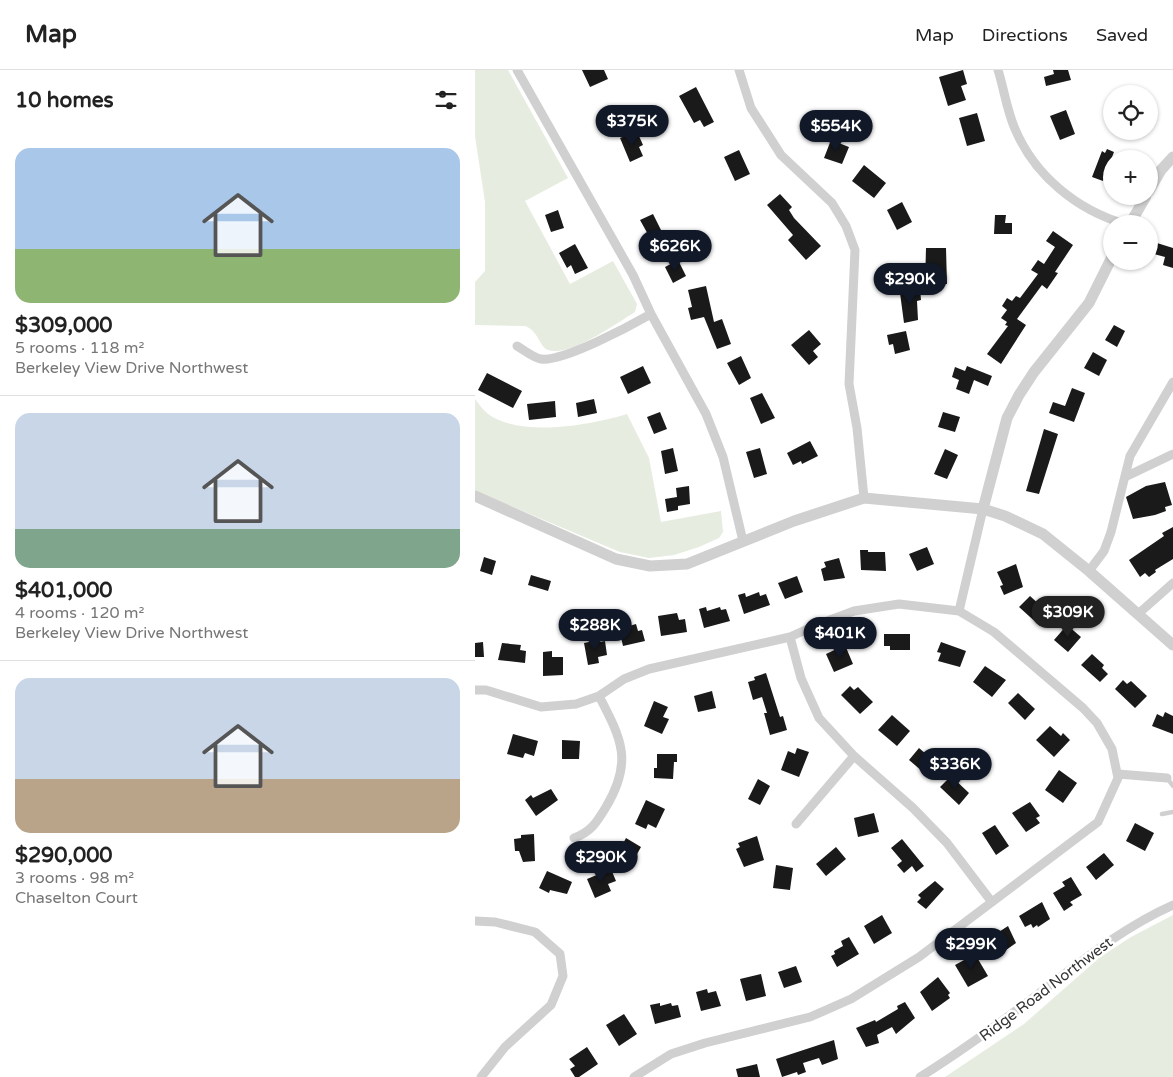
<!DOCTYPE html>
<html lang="en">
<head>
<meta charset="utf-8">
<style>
	body { margin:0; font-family:"Varela Round",sans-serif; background:#f2f2f2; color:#222; height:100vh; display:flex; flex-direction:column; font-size:19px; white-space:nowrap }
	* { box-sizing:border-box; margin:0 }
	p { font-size:16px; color:#767676 }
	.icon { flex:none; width:28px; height:28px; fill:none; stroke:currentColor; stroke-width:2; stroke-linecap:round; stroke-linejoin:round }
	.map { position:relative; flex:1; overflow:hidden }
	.panel { display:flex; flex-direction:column; background:#fff; width:475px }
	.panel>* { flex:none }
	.tools { position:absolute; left:628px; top:15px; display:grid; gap:10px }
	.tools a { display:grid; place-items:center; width:55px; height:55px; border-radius:50%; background:#fff; box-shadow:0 1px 4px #0004; font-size:25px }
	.price { position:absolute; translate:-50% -42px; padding:0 11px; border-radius:18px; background:#111827; color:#fff; font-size:16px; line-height:32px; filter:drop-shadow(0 1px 2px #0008) }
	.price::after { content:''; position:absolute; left:50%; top:30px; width:15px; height:11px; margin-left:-8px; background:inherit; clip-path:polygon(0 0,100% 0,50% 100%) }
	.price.selected { background:#222; color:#fff }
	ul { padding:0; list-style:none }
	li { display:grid; align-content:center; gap:10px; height:265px; padding:0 15px }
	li+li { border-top:1px solid #e0e0e0 }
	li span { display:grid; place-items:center; height:155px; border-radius:15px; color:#555 }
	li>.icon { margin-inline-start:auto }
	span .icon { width:90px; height:90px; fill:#fffc; stroke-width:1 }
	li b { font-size:21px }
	h2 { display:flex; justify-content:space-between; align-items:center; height:60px; padding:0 15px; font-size:21px }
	header { display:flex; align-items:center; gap:30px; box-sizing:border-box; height:70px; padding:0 25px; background:#fff; border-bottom:1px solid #e0e0e0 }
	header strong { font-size:24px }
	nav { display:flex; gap:28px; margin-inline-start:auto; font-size:18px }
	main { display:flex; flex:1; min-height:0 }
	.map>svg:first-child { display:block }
</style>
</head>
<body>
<header>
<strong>Map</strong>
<nav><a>Map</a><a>Directions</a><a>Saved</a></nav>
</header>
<main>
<section class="panel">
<h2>10 homes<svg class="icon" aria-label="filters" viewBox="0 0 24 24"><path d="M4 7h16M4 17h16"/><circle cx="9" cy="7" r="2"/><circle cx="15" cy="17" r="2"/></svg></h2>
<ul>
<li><span style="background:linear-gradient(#a9c7e8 65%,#8fb573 0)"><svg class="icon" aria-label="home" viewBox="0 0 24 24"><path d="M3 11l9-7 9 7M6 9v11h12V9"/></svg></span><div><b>$309,000</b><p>5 rooms · 118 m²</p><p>Berkeley View Drive Northwest</p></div></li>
<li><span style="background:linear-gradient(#c9d6e8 75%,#7fa58c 0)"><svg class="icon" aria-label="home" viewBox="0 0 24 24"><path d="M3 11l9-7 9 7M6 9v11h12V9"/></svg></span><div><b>$401,000</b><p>4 rooms · 120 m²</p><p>Berkeley View Drive Northwest</p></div></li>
<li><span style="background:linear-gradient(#c9d6e8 65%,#b9a48a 0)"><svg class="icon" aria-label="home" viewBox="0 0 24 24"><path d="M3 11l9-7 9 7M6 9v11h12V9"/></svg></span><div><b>$290,000</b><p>3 rooms · 98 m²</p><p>Chaselton Court</p></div></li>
</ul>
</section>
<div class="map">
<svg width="698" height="1007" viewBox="0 0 698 1007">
	<rect width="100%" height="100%" fill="#fff"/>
	<path fill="#e6ecdf" d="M0,0H33L93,108L50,131L95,214L138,191L162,234L160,242C140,254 96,287 73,280C64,277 64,261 50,256L0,255V212L10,201V132L0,66Z
		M0,329C4,334 8,340 13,344C46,368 116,355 152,344L174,388L186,452L246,441L248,462L244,468L224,477L199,485L174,488L145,482L0,421Z
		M698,845V1007H470L549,954L624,888L656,867Z"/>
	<path fill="#1a1a1a" d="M107,0H129L133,9L115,17Z
		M488,0L492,14L486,16L491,30L473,36L464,7Z
		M578,0H593L596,10L571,16L569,7L579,4Z
		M221,17L239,52L229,57L225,50L219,53L204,26Z
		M591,40L600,64L585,70L575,46Z
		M502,43L510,71L492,76L484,48Z
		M157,63L159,68L164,66L168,75L164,77L168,86L155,92L145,68Z
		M356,70L374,77L367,94L349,88Z
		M632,79L639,82L628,111L617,107L627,81L630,83Z
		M264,80L275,104L260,111L249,87Z
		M389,95L411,113L399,128L377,111Z
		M305,124L317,137L314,140L319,148L346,176L331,190L313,170L318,165L292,135Z
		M427,132L437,152L422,160L412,140Z
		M83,140L89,158L76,162L70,145Z
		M178,144L187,162L175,168L165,150Z
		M520,145H531L530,153H537V164H519Z
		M578,161L598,175L580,202L583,203L572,219L567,215L542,249L551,255L526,294L512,284L533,256L530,255L532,252L526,248L532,240L527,236L532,228L537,231L541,226L545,228L563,204L556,200L563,190L569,194L580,177L571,171Z
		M682,173L698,178V198L688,195L690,187L679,184Z
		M100,174L113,198L100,204L96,195L92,198L84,183Z
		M451,178H471L472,214H450Z
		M203,190L211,206L198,213L190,197Z
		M231,216L239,252L247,249L256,274L242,279L229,247L216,250L213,238L217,237L213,220Z
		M445,219L446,230L442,231L443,250L429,253L425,223Z
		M639,255L650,261L642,277L630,270Z
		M334,260L346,274L338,281L343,287L334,295L316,275Z
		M431,261L435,280L420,284L418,274L414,275L412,265Z
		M618,282L632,290L624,306L609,298Z
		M266,286L276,308L264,315L252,293Z
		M168,296L176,313L153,324L145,307Z
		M492,296L517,306L513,316L499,310L494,324L481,319L484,310L477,307L480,297L490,301Z
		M12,303L47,321L38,338L3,320Z
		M597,318L610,323L599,352L574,343L578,332L590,336Z
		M287,323L300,348L286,354L275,328Z
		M119,329L122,343L103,347L101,333Z
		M80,331L81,347L54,350L52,334Z
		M185,342L192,359L179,364L172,347Z
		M468,342L485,347L480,362L463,357Z
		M569,359L583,364L564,424L551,421Z
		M335,371L343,386L327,394L326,391L318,395L312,383Z
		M198,378L203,401L190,404L186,381Z
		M285,378L292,404L279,408L271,382Z
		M470,379L483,385L472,409L459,404Z
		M690,412L697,435L690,437L691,441L680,445L658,449L651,427L671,416Z
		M214,416L215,434L203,436V440L192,442L190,429L202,427L201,418Z
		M698,457V489L680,500L681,502L674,507L670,503L665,507L654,490L689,466L687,463Z
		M452,477L459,494L442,501L434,484Z
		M385,480H393V482H410L411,501L386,500Z
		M9,487L21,491L17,505L5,501Z
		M364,488L370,508L349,511L346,499L351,497L349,492Z
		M541,494L548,517L529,525L525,516L528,515L522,502Z
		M56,505L76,511L73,521L53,515Z
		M322,506L328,522L310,529L303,513Z
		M284,522L285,526L291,524L295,535L269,544L263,525L270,523L271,527Z
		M555,526L566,536L569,532L575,538L571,543L574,546L565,556L544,537Z
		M231,537L232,541L245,537L246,540L251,539L255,551L229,558L224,539Z
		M202,543L204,550L210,549L212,562L186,566L183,546Z
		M161,554L163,561L167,560L170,571L148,576L144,559Z
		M592,555L606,567L593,582L579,570Z
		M409,564H435V580H415V576H409Z
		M124,570V572L130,571L132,585L123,587L124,593L113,595L109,573Z
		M8,572L9,587H0V573Z
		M466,572L491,581L485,597L463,591L466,583L462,582Z
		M27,573L46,575L45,580L51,581L50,593L23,590Z
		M370,575L378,594L359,602L351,584Z
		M77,581V587H88V605L68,606V582Z
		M617,584L629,595L627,598L633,604L625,612L606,595Z
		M510,596L531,610L517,627L498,612Z
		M291,603L305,647L308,646L312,660L295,665L289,643H292L287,627L278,630L273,612L280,610L279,607Z
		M648,610L652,614L656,611L672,626L660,638L640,619Z
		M375,616L379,620L383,617L398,632L385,644L366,625Z
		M237,621L241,638L223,642L219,626Z
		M543,623L560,639L550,650L533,633Z
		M179,631L193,637L188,647L194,649L187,664L169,656Z
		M690,642L698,646V664L677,656L682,644L688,647Z
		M417,645L435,661L422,676L403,660Z
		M575,656L586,666L588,663L595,670L579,687L561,670Z
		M38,664L63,671L59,686L50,683L48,688L32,684Z
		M87,670L105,671L104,689H87Z
		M322,678L334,682L324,707L306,700L313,681L320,684Z
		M444,678L458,690L454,694L460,699L454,707L434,690Z
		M182,684H202V692H199L198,709L179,708V698H182Z
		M584,700L602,713L588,733L570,720Z
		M476,706L494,723L484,735L465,717Z
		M283,709L295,716L285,735L273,729Z
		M76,719L83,730L61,746L50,730L56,725L58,728Z
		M171,730L190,739L181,758L173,754L171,759L160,754Z
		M555,732L565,746L561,748L565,753L551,762L537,743Z
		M399,743L404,762L383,767L379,748Z
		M660,753L679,763L670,781L651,771Z
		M520,755L534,776L521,785L507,763Z
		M59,764L60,791L48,792L44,781H40L39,769L46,768V765Z
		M282,766L289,790L269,797L261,779L265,777L263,773Z
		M151,768L166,777L156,795L141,787Z
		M427,769L449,796L441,802L437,796L429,803L422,795L427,791L416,778Z
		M361,777L371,789L351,806L341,794Z
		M629,783L639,795L621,810L611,797Z
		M301,795L318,798L315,820L298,818Z
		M136,799L141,811L133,814L136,821L120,828L112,809Z
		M72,801L97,812L92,824L75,820L74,823L64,818Z
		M596,807L607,825L595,832L598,835L589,841L578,823L590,816L587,812Z
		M460,811L469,819L451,839L442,832L446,828L443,825Z
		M567,832L575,849L563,857L562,855L558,858L556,854L550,857L544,846Z
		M407,845L417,863L399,874L389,856Z
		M533,856L541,873L521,887L510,871Z
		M374,867L384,884L362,897L356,886L360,884L359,881L368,876L366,871Z
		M500,884L513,906L493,917L480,895Z
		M321,896L327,912L309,918L303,902Z
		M286,904L291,926L271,931L265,909Z
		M463,907L475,923L473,925L475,928L457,941L445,922Z
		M232,919L233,923L241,921L246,936L226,941L221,922Z
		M430,932L440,948L421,964L417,957L402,965L404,973L391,977L381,958L400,950L401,952L423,939L422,936Z
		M185,933V936L196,933L197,936L203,935L206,947L180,954L175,935Z
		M149,944L162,964L144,976L131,955Z
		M359,970L363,989L347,995L344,988L328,993L331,1002L323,1005L322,1002L307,1007L301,989Z
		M112,977L123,994L104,1007H100L95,999L100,996L94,989Z
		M282,994L285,1007H263L261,999Z"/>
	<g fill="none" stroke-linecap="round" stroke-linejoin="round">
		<path stroke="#d0d0d0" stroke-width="4.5" d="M692,708L698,716
			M687,744L698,742"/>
		<path stroke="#d0d0d0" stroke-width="9" d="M42,0L158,205L176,244L231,344L248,387L268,471
			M264,0L276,38L306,85L357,133L371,156L380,180L374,314L382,358L389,428
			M523,0C529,19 532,41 540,59C560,106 602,140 650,154
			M42,276C49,280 59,288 66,289C88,292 155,256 176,244
			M650,407L698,384
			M614,501L629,481L636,462L655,386L698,312
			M484,541L508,439
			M663,544L698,513
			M315,567L326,608L344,648L379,686L438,738L472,773L516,831
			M0,620H11L66,637L101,634L124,626L149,609L174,599L315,567L339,556L379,541L424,534L484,541L519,562L608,638L622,653L637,679L643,708L623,752L444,887L376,929L335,947L230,973L196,984L159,1007
			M643,704L692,708
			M321,754L379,686
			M99,768C116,762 122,752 131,737C158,692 147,670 124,626
			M0,851L20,852L60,862L85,884L88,906L76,935L30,977L6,1007
			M445,1007C492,978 536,945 579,912C617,883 655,854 698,835"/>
		<path stroke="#d0d0d0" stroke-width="11" d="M674,121L686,100L698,87
			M655,154L671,126
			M0,426L141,489L175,496L212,494L319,451L389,428L508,439L530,446L568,464L614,501L698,575
			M508,439L532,348L544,325L559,302L614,233L636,189"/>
	</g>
	<g text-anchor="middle" stroke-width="5" stroke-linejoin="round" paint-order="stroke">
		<g font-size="15" fill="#333" stroke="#fff">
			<text transform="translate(571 919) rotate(-37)" y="5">Ridge Road Northwest</text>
		</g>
	</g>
</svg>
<div class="tools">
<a><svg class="icon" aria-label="locate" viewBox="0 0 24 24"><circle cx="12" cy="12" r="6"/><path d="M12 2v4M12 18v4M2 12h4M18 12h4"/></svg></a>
<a>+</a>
<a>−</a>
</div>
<b class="price" style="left:157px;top:77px">$375K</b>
<b class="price" style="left:361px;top:82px">$554K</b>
<b class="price" style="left:200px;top:202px">$626K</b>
<b class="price" style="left:435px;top:235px">$290K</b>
<b class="price selected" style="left:593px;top:568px">$309K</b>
<b class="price" style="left:120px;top:581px">$288K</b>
<b class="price" style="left:365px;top:589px">$401K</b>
<b class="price" style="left:480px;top:720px">$336K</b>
<b class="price" style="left:126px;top:813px">$290K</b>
<b class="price" style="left:496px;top:900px">$299K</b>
</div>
</main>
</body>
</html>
